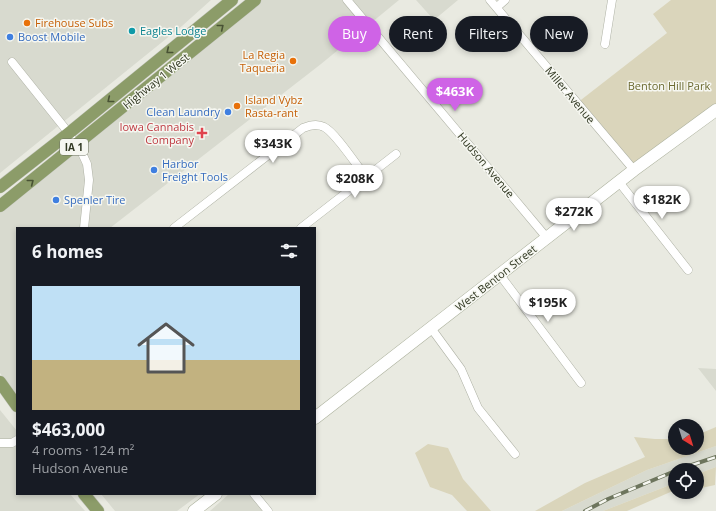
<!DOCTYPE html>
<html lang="en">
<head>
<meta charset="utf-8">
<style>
	body { margin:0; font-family:"Open Sans",sans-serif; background:#242831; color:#f1f3f6; height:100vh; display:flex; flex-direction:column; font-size:15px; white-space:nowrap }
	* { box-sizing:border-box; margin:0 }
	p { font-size:13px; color:#9ea1a6 }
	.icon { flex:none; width:22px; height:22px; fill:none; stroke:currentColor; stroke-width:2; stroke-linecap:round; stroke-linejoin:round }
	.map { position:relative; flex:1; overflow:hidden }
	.sheet { position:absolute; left:16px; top:227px; width:300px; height:268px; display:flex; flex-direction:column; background:#171b24; border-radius:0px; box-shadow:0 2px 6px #0003 }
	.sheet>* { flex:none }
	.top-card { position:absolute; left:328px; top:16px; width:328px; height:36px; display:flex; gap:8px }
	.needle { width:26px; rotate:142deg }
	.controls { position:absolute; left:668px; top:419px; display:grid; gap:8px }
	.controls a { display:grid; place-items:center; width:36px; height:36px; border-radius:50%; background:#171b24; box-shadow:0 2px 6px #0003; font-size:20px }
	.price { position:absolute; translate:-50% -34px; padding:0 9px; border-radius:14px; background:#fff; color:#222; font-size:13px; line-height:26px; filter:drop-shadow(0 1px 2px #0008) }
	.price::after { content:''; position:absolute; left:50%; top:24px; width:12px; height:9px; margin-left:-6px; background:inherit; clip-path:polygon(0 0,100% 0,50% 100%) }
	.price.on { background:#cf63e6; color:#fff }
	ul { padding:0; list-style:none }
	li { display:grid; align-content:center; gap:8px; height:212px; padding:0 16px }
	li span { display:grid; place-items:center; height:124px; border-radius:0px; color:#555 }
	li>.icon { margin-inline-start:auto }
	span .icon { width:72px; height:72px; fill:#fffc; stroke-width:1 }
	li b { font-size:17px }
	h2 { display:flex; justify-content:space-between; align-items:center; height:48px; padding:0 16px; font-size:17px }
	.tag { padding:0 14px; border-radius:18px; background:#171b24; box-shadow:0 2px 6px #0003; font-size:14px; line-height:36px }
	.tag.on { background:#cf63e6; color:#fff }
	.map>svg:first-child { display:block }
</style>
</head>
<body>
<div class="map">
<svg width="716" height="511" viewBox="0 0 716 511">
	<rect width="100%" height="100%" fill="#e9eae1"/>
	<path fill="#d8dacf" d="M0,0H211L182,26L0,173Z
		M261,0H399L321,64L110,228H17V397L0,373V210Z
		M416,0H458L434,20Z
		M698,368L716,369V391Z
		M0,410L17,431V494H70L85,511H0Z
		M716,446V467L697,474V470H675V483L603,511H562L647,470Z
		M101,494H200L177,511H115Z
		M229,494H254L268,511H210Z"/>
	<path fill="#dad5bb" d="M671,0H716V104L631,167L577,103L667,33L653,14Z
		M716,427V446L647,470L562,511H535L585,483L645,457L634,437L655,439H675V448H697V435Z
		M428,444L448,448L463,479L491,511H467L452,495L430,487L415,453Z
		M716,467L715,485L697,489V474Z
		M675,483V490L627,511H603Z"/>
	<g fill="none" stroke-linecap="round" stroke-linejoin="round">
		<defs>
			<path id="street" d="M347,0L547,238
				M490,0L634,170
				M497,7L505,0
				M605,44L612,0
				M12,62L64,127L82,153L87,164L89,180L84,228
				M619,182L688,270
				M174,228L303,128C310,125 317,123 324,127C335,132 357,166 366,177
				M301,228L396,154
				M500,275L581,383
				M431,328L461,369L478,408L515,454
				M0,443H12L17,440
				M254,494L268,511"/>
			<path id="secondary" d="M315,418L634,170L716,110
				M194,511L216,494"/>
			<path id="primary" d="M0,187L69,133L232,0
				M0,206L255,0
				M0,382L17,406
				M84,494L98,511"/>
		</defs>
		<use href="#street" stroke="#aeb1a4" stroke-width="9"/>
		<use href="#secondary" stroke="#adb29e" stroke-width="13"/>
		<use href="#primary" stroke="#c6c8c1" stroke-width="13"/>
		<use href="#street" stroke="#fff" stroke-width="8"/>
		<use href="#secondary" stroke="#fff" stroke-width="12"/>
		<use href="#primary" stroke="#8c9c69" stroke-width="12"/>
		<defs>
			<path id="rail" d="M677,470L716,457
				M585,511L608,499L675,471"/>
		</defs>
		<use href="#rail" stroke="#6d755d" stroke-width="4"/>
		<use href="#rail" stroke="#f6f7f1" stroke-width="2.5" stroke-dasharray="8" stroke-linecap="butt"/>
	</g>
	<defs><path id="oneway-chevron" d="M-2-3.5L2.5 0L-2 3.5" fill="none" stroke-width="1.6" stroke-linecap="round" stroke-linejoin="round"/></defs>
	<g stroke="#485234">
		<use href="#oneway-chevron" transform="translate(221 27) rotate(-39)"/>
		<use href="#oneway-chevron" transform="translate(169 51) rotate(141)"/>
		<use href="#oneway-chevron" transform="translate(110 100) rotate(141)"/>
		<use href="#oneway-chevron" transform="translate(31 182) rotate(-38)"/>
	</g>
	<g fill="#e8710a" stroke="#f6f7f1" stroke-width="1.5">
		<circle cx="27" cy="23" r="4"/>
		<circle cx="293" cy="61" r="4"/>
		<circle cx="237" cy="106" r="4"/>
	</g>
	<circle fill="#0f9aa8" stroke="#f6f7f1" stroke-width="1.5" cx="132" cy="31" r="4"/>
	<g fill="#3f7fe0" stroke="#f6f7f1" stroke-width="1.5">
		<circle cx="10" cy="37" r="4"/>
		<circle cx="228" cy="112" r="4"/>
		<circle cx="154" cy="170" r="4"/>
		<circle cx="56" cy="200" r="4"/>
	</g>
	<path fill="#e0444e" stroke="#f6f7f1" stroke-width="1.5" d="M200 127h4v4h4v4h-4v4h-4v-4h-4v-4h4z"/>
	<g text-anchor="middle" stroke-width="3" stroke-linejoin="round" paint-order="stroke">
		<rect fill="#f6f7f1" stroke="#6d7261" stroke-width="1" x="60" y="139" width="28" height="16" rx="3"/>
		<g font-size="10" font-weight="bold" fill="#323923">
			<text x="74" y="151">IA 1</text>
		</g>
		<g font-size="11" fill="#c56008" stroke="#f6f7f1" text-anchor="start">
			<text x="35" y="27">Firehouse Subs</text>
			<text x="285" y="59" text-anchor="end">La Regia<tspan x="285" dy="13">Taqueria</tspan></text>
			<text x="245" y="104">Island Vybz<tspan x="245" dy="13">Rasta-rant</tspan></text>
		</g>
		<g font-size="11" fill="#0d838f" stroke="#f6f7f1" text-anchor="start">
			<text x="140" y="35">Eagles Lodge</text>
		</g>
		<g font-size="11" fill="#366cbe" stroke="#f6f7f1" text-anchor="start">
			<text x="18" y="41">Boost Mobile</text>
			<text x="220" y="116" text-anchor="end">Clean Laundry</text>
			<text x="162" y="168">Harbor<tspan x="162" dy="13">Freight Tools</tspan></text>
			<text x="64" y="204">Spenler Tire</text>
		</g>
		<g font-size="11" fill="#323923" stroke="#f6f7f1">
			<text transform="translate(156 81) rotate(-39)" y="4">Highway 1 West</text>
			<text transform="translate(570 95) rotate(50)" y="4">Miller Avenue</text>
			<text transform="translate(486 165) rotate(50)" y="4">Hudson Avenue</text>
			<text transform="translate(496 278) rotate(-38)" y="4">West Benton Street</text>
		</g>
		<g font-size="11" fill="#6c6a30" stroke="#f6f7f1">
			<text x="669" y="90">Benton Hill Park</text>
		</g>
		<g font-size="11" fill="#be3a42" stroke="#f6f7f1" text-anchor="end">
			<text x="194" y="131">Iowa Cannabis<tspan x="194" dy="13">Company</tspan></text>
		</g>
	</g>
</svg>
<div class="controls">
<a><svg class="needle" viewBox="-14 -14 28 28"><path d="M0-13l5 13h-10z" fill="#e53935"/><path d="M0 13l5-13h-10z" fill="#9ea1a6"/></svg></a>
<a><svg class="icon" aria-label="locate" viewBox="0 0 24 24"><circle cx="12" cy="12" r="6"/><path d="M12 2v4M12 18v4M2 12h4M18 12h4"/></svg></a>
</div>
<b class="price on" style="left:455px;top:112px">$463K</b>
<b class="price" style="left:273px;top:164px">$343K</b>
<b class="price" style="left:355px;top:199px">$208K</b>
<b class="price" style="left:662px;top:220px">$182K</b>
<b class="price" style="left:574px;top:232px">$272K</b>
<b class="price" style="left:548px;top:323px">$195K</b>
<div class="top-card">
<a class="tag on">Buy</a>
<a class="tag">Rent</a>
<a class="tag">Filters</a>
<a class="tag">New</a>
</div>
<section class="sheet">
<h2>6 homes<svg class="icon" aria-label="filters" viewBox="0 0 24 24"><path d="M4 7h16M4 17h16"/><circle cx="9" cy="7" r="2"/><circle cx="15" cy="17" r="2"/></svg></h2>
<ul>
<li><span style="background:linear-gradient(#bfe0f5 60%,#c2b280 0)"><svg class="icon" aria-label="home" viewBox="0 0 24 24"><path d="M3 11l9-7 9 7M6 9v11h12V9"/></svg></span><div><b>$463,000</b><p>4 rooms · 124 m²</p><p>Hudson Avenue</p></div></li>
</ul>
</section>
</div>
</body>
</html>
